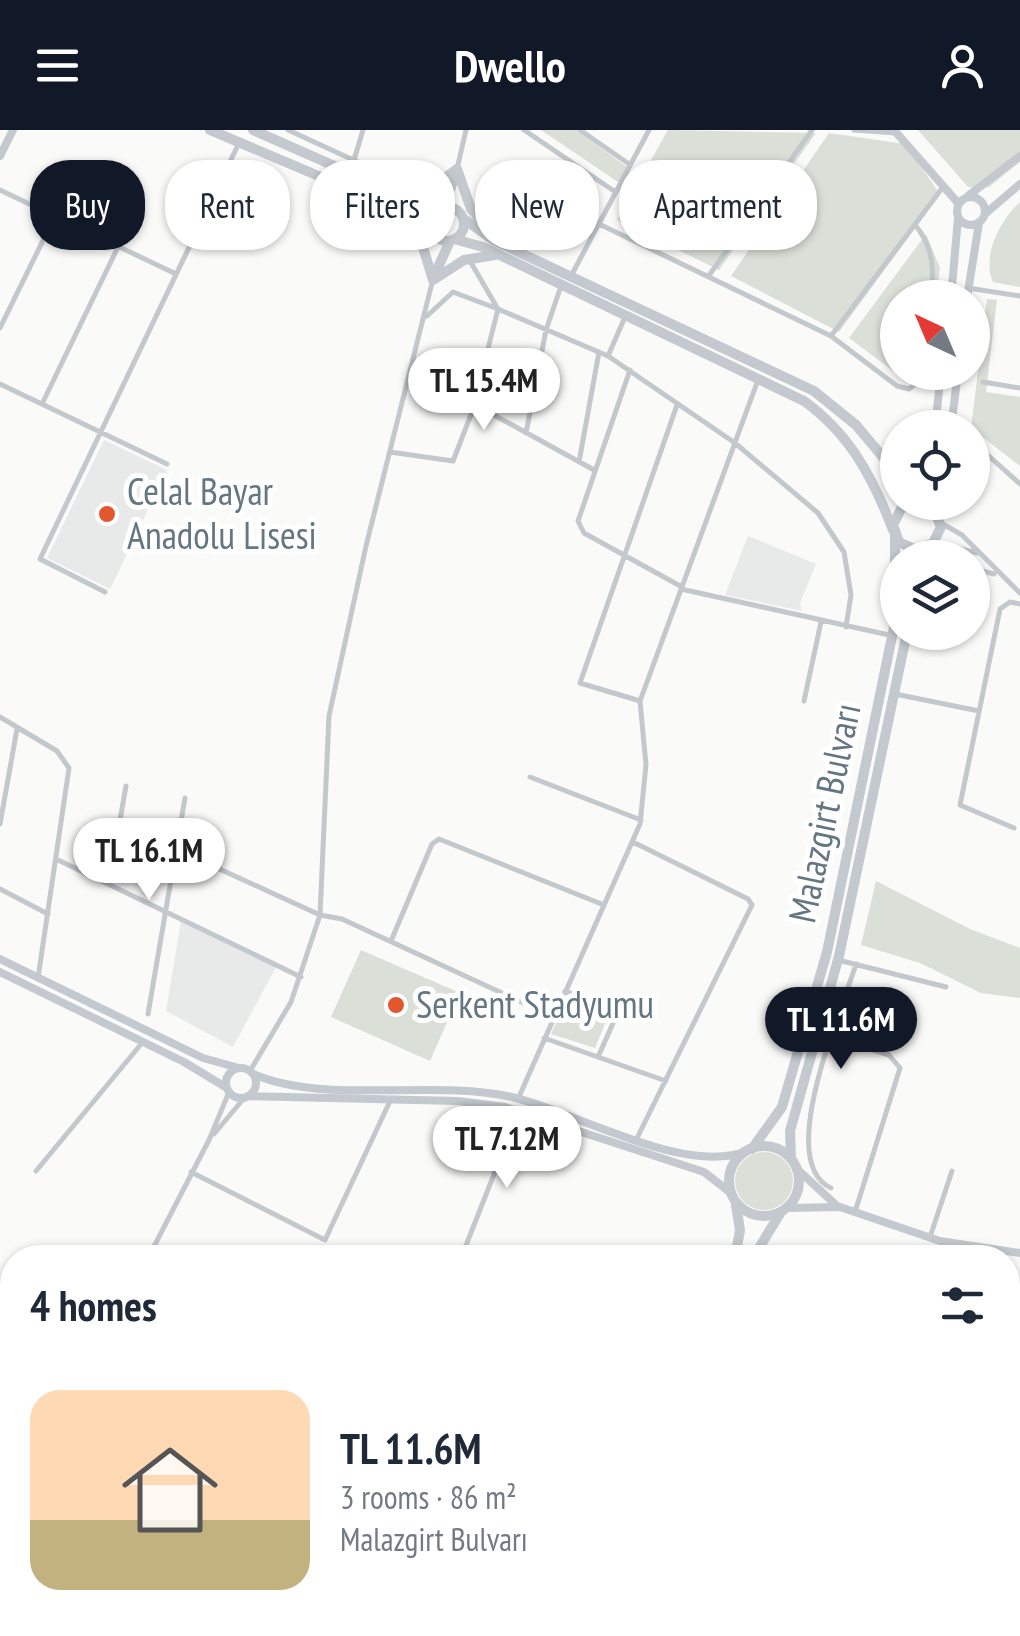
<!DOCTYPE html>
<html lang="en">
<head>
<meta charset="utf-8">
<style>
	body { margin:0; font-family:"PT Sans Narrow",sans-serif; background:#f6f6f7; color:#1f2937; height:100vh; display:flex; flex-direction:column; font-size:38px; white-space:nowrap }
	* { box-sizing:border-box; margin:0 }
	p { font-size:32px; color:#747a83 }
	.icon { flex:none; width:55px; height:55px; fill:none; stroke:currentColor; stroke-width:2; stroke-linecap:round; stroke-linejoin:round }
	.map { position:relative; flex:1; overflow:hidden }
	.sheet { position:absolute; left:0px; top:1115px; width:1020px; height:392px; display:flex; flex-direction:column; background:#fff; border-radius:40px 40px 0 0; box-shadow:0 2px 8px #0004 }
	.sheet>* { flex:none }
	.top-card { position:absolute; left:30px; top:30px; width:960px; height:90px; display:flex; gap:20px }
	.needle { width:65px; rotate:316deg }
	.tools { position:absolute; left:880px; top:150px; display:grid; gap:20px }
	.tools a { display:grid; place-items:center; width:110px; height:110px; border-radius:50%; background:#fff; box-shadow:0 2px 8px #0004; font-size:50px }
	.price { position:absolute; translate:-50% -85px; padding:0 22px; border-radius:35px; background:#fff; color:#222; font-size:32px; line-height:65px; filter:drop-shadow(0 2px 5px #0008) }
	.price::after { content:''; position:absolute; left:50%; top:60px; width:30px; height:22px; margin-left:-15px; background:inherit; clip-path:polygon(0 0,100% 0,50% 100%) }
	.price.current { background:#111827; color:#fff }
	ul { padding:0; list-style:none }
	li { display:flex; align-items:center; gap:30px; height:250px; padding:0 30px }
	li span { display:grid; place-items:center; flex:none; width:280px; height:200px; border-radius:30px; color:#555 }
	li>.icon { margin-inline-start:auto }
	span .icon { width:120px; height:120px; fill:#fffc; stroke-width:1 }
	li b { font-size:42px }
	h2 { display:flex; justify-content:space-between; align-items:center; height:120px; padding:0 30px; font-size:42px }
	.chip { padding:0 35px; border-radius:40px; background:#fff; box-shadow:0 2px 8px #0004; font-size:35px; line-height:90px }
	.chip.current { background:#111827; color:#fff }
	header { display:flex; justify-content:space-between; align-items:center; height:130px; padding:0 30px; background:#111827; color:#fff; font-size:45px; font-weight:700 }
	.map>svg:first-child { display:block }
</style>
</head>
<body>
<header><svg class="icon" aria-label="menu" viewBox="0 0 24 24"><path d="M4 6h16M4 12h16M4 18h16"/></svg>Dwello<svg class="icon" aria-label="person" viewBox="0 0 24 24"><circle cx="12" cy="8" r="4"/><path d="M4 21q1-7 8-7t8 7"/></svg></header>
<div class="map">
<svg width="1020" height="1506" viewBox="0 0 1020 1506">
	<rect width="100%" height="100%" fill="#fafaf8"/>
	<path fill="#e8e9e9" d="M104,310L167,340L110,459L47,428Z
		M748,406L816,434L800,473L802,481L725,465Z
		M181,791L276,837L233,917L166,881Z"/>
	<path fill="#dadfd7" d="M541,0H576L630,39L621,54Z
		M668,0L816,3L719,140L617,90Z
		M918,0H1020V32L989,57H968Z
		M829,3L905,14L940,64L839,202L731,146Z
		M1020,72V157L993,152C981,127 1001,89 1020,72Z
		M926,104L940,138L936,167L898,168V242L928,243L921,257L912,255L849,208Z
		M987,169L997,170L986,262L1020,267V336L971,298Z
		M876,751L970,799L1020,818V868L981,863L920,833L861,815Z
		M361,820L460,863L430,931L331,887Z
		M568,866L610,882L595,918L551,904Z
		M735 1051a29 29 0 1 1 58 0a29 29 0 1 1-58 0Z"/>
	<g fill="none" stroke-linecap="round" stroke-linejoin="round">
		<path stroke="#c3c8cc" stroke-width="5" d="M288,0L408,55
			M524,0L614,61
			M580,0L629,34
			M854,0L896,3
			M354,30L363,0
			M457,39L466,0
			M0,60L176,144
			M597,93L831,206L897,256L909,259L918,252L920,242
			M916,96C934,119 934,139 931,168
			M470,131L498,179L608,226L735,313L818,383L844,422L851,465L846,497
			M710,144L812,0
			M571,146L649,0
			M968,158L1020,166
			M0,198L55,86
			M831,206L943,57
			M608,226L625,187
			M630,240L578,391L584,403L682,457
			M983,252L1020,258
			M0,254L167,334
			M42,274L118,117
			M474,274L594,340
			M526,303L546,200L561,156
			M972,311L1020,354
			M390,322L453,331L472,282L498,179L453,162L427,186
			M579,332L599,222
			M941,393L962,405L1020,463
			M935,412L977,423
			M972,438L994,444
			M681,459L889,505
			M105,462L40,429L238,15
			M895,564L979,581
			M640,571L580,553L677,275
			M804,571L821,492
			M0,587L57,621L69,638L38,848
			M530,647L641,690
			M0,694L17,599
			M1014,698L960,675L1000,479L1010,472L1020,474
			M633,712L748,769L752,775L637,1008
			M176,719L320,785L342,789L554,887
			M56,729L301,847
			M109,752L126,656
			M0,759L48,784
			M391,811L432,714L439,709L604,775
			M838,830L946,857
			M565,861L618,882L598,927
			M148,884L185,668
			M819,903L889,925L900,938L855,1082
			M544,908L666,951
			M250,941L291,872L320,785L329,586L366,416L432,153
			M518,969L640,694L646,635L640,571L758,250
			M214,1004L245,967
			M36,1041L142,913
			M191,1042L325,1110L391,969
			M831,1058C774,1032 842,880 856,834
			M930,1107L952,1041
			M148,1128L209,1010L229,962
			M461,1128L519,981
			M0,1426L12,1401"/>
		<path stroke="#c3c9ce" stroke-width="8" d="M894,0L959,74
			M0,26L13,0
			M968,66L1020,26
			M957 81a14 14 0 1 1 28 0a14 14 0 1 1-28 0Z
			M985,84L1020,54
			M951,168L958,88
			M967,168L979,93
			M935,298L941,242
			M951,298L958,242
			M939,388L943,372
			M0,829L203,928L239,938
			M0,842L184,932L227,958
			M226 953a15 15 0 1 1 30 0a15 15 0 1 1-30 0Z
			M253,944C324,975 433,949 512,967C577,982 684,1046 747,1021
			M248,966L458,971L505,977L704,1042L731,1063
			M797,1039L836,1075
			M787,1078L840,1077L940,1111L1020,1123"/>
		<path stroke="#c3c9ce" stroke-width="10" d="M210,0L413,86L431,99
			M253,0L416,72L440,78
			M457,39L471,79L495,106
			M400,63L428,60L457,39
			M444,77L457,40
			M430 94a17 17 0 1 1 34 0a17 17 0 1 1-34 0Z
			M396,82L422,114L433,150
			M464,89L493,110L814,261L856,295L898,345
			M454,109L483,117L804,271C850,304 873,348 893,400
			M435,144L450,111
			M433,150L464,130L495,125
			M914,372L901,379L893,395L899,412L916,420L933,413L941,397L934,380L920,372
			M729 1051a35 35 0 1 1 70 0a35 35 0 1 1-70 0Z
			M752,1019L782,977L827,822L895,492V404
			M791,1029L790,1001L839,826L907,502
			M735,1128L740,1100L736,1075
			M753,1128L781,1082
			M663,1506L664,1495
			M679,1506L680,1495"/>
	</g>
	<g fill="#e4572e" stroke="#fff" stroke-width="4">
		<circle cx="107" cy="384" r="10"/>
		<circle cx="396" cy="875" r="10"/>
	</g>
	<g text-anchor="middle" stroke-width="10" stroke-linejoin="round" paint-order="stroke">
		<g font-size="38" fill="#657683" stroke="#fff" text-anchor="start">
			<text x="127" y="375">Celal Bayar<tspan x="127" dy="44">Anadolu Lisesi</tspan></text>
			<text x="416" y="888">Serkent Stadyumu</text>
		</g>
		<g font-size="38" fill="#657683" stroke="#fff">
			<text transform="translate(825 683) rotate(-78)" y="13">Malazgirt Bulvarı</text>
		</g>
	</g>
</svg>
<div class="tools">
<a><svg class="needle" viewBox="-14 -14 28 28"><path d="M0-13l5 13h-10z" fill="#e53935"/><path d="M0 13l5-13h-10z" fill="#747a83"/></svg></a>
<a><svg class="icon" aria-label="locate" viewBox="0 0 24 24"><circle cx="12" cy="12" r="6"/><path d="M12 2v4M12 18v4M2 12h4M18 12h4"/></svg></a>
<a><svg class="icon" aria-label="layers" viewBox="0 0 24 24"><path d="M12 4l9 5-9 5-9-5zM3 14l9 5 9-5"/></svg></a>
</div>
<b class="price" style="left:484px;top:303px">TL 15.4M</b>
<b class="price" style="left:149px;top:773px">TL 16.1M</b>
<b class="price current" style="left:841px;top:942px">TL 11.6M</b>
<b class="price" style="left:507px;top:1061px">TL 7.12M</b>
<div class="top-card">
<a class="chip current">Buy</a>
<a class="chip">Rent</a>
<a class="chip">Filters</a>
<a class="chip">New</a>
<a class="chip">Apartment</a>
</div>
<section class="sheet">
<h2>4 homes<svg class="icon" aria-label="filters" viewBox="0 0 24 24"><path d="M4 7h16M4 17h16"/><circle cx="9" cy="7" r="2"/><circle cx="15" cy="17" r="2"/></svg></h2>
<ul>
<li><span style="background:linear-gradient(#ffd9b3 65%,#c2b280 0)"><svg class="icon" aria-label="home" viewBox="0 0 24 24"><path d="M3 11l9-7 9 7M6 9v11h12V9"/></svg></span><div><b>TL 11.6M</b><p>3 rooms · 86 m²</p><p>Malazgirt Bulvarı</p></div></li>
</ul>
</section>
</div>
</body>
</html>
